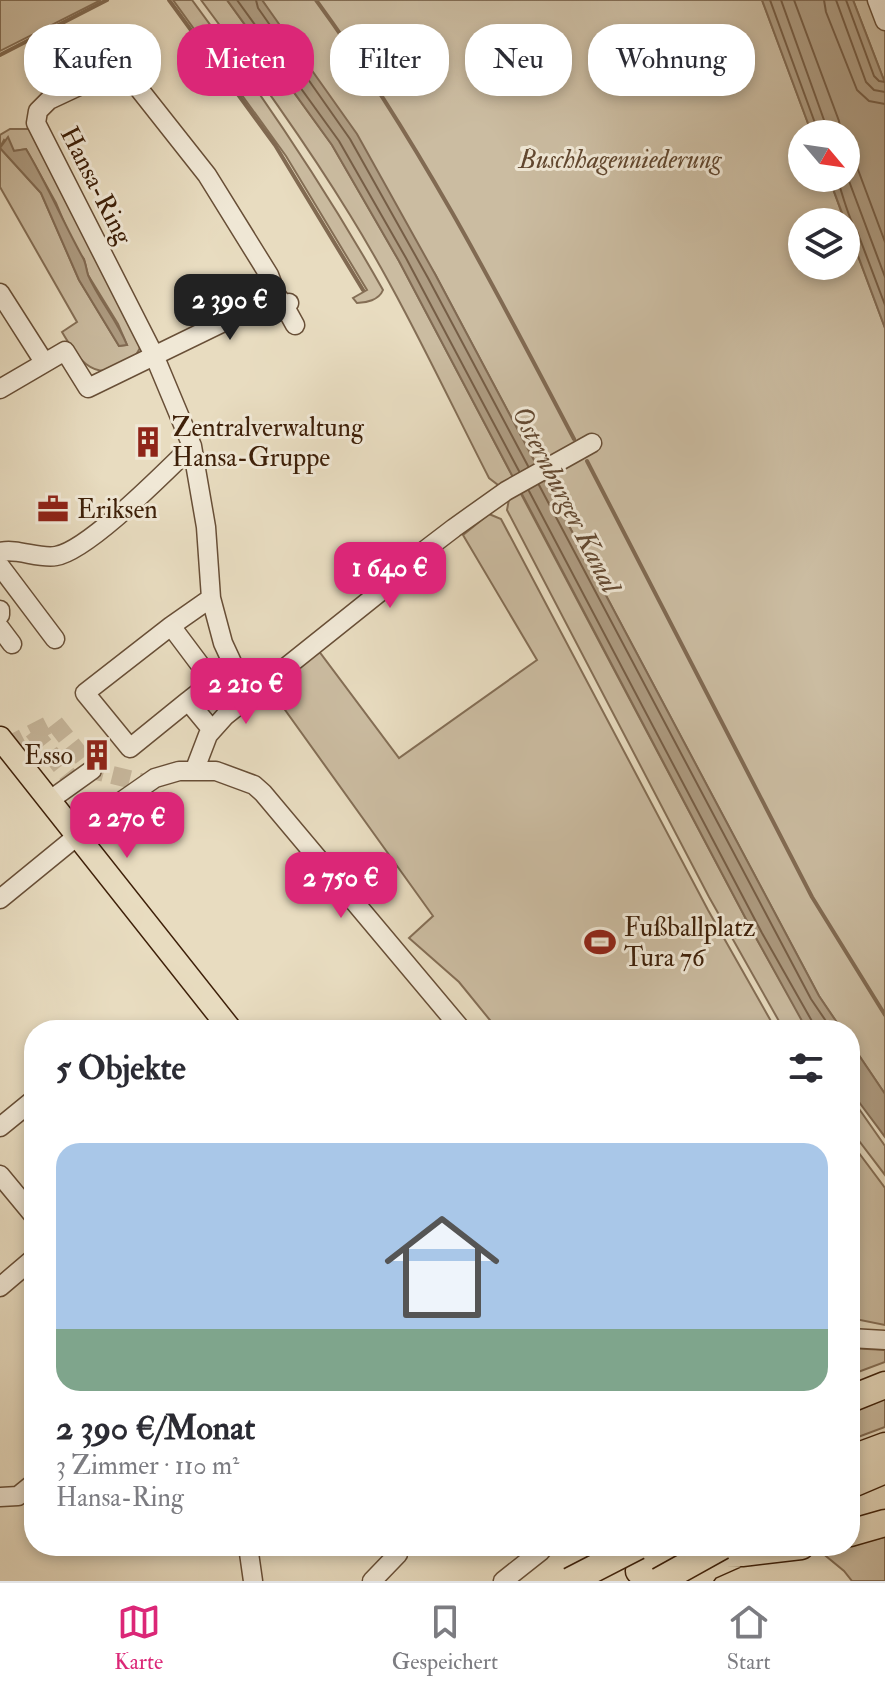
<!DOCTYPE html>
<html lang="de">
<head>
<meta charset="utf-8">
<style>
	body { margin:0; font-family:"IM FELL Double Pica",serif; background:#f2f2f3; color:#2b2b33; height:100vh; display:flex; flex-direction:column; font-size:30px; white-space:nowrap }
	* { box-sizing:border-box; margin:0 }
	p { font-size:26px; color:#7c7c81 }
	.icon { flex:none; width:44px; height:44px; fill:none; stroke:currentColor; stroke-width:2; stroke-linecap:round; stroke-linejoin:round }
	.map { position:relative; flex:1; overflow:hidden }
	.sheet { position:absolute; left:24px; top:1020px; width:836px; height:536px; display:flex; flex-direction:column; background:#fff; border-radius:32px; box-shadow:0 4px 12px #0003 }
	.sheet>* { flex:none }
	.hud { position:absolute; left:24px; top:24px; width:838px; height:72px; display:flex; gap:16px }
	.needle { width:52px; rotate:119deg }
	.tools { position:absolute; left:788px; top:120px; display:grid; gap:16px }
	.tools a { display:grid; place-items:center; width:72px; height:72px; border-radius:50%; background:#fff; box-shadow:0 4px 12px #0003; font-size:40px }
	.price { position:absolute; translate:-50% -68px; padding:0 18px; border-radius:16px; background:#db2777; color:#fff; font-size:26px; line-height:52px; filter:drop-shadow(0 2px 4px #0008) }
	.price::after { content:''; position:absolute; left:50%; top:48px; width:24px; height:18px; margin-left:-12px; background:inherit; clip-path:polygon(0 0,100% 0,50% 100%) }
	.price.active { background:#222; color:#fff }
	ul { padding:0; list-style:none }
	li { display:grid; align-content:center; gap:16px; height:424px; padding:0 32px }
	li+li { border-top:2px solid #e1e1e2 }
	li span { display:grid; place-items:center; height:248px; border-radius:24px; color:#555 }
	li>.icon { margin-inline-start:auto }
	span .icon { width:144px; height:144px; fill:#fffc; stroke-width:1 }
	li b { font-size:34px }
	h2 { display:flex; justify-content:space-between; align-items:center; height:96px; padding:0 32px; font-size:34px }
	.pill { padding:0 28px; border-radius:32px; background:#fff; box-shadow:0 4px 12px #0003; font-size:28px; line-height:72px }
	.pill.active { background:#db2777; color:#fff }
	.dock { display:flex; justify-content:space-around; align-items:center; height:112px; border-top:2px solid #e1e1e2; background:#fff; font-size:22px; color:#7c7c81 }
	.dock a { display:grid; justify-items:center; gap:4px }
	.dock .active { color:#db2777 }
	.map>svg:first-child { display:block }
</style>
</head>
<body>
<div class="map">
<svg width="885" height="1581" viewBox="0 0 885 1581">
	<rect width="100%" height="100%" fill="#e8dcc0"/>
	<filter id="stains"><feTurbulence type="fractalNoise" baseFrequency=".0025" numOctaves="4"/><feColorMatrix values="0 0 0 0 .2 0 0 0 0 .09 0 0 0 0 .02 0 0 0 .5 -.17"/></filter>
	<radialGradient id="worn" r=".72"><stop offset=".6" stop-color="#630" stop-opacity="0"/><stop offset="1" stop-color="#630" stop-opacity=".3"/></radialGradient>
	<path fill="#cbbca1" stroke="#846e55" stroke-width="2" d="M0,0H101L0,51Z
		M173,0H192C262,94 326,189 383,290C379,300 366,303 357,303L353,298L367,290L286,156Z
		M201,0H227L332,145L399,261L515,481L502,488L489,478C444,390 402,299 350,215C304,140 253,70 201,0Z
		M262,0H762L812,134H802V178H829L845,222H802V266H846V224L885,328V1094L850,1042V1030H842L819,996L435,274Z
		M853,0H885V83Z
		M10,129H30L134,330L140,348C135,358 132,360 122,366C92,382 76,356 62,332L77,322L0,187V148L41,193L79,280L119,346L127,345L118,324L88,275L84,259L74,246L56,203L26,149L14,151L4,140L0,147V135Z
		M520,492L755,936L808,1030H784L709,897L507,510L509,499Z
		M489,514L501,519L708,910L776,1030H498L459,982L409,938L433,916L270,689L318,650L399,758L537,660L463,535Z
		M850,1096L885,1146V1175L850,1129Z
		M850,1141L885,1188V1325L850,1318Z
		M850,1348L885,1350V1362L850,1375Z
		M885,1397V1427L850,1440V1410Z
		M885,1537V1581H852L844,1571L821,1552Z"/>
	<path fill="#ae9c82" stroke="#816a52" stroke-width="2" d="M227,0H262L357,134L435,274L819,996L842,1030H807L755,936L399,261L332,145Z
		M762,0H853L885,83V328L829,178H846V134H812Z
		M8,137L14,151L26,149C47,184 63,222 83,258C86,263 86,269 88,275C99,300 117,320 127,345L119,346L79,280L41,193L0,148Z
		M850,1042L885,1094V1137L850,1090Z"/>
	<g fill="none" stroke-linecap="round" stroke-linejoin="round">
		<path stroke="#765e46" stroke-width="2" d="M237,0L339,141L406,258L519,471
			M256,0L258,8L350,139L428,278L528,466
			M770,0L819,134
			M781,0L829,134
			M794,0L839,121L841,134
			M824,0L826,12L857,90L869,101L885,104
			M836,0L866,82L874,90L885,92
			M846,0L874,76L879,81L885,82
			M846,154L857,167L885,242
			M846,173L885,277
			M837,178C842,192 849,222 857,231L885,305
			M539,485L811,999L832,1030
			M529,491L762,933L813,1023L814,1030"/>
		<path stroke="#816a52" stroke-width="4" d="M169,0L275,145L363,290
			M316,0C417,138 495,288 574,439
			M0,55L107,0
			M587,461L812,897L885,1015"/>
		<path stroke="#c6b69b" stroke-width="18" stroke-dasharray="18 9" stroke-linecap="butt" d="M33,731L74,783
			M7,746L54,722L92,770L145,783"/>
		<defs>
			<path id="minor" d="M877,0L885,21
				M0,293L44,362
				M284,305L295,325
				M0,389L65,351L88,388L277,296L284,305L289,303
				M0,552C18,548 38,559 56,556C88,551 166,471 192,446
				M0,566L55,639
				M211,598L171,626L207,674V686L188,701L212,730
				M0,610V615
				M171,626L85,693L130,748L188,701
				M0,628L12,644
				M248,697L223,643L211,598L206,527L192,446L154,355L36,123L38,111L49,100L113,70L128,75L207,175L269,275L277,296
				M195,769L208,735L225,716L380,592L416,557L454,528L506,491L592,443
				M50,800L92,770
				M0,899L109,810L155,778L179,771H216L254,785L263,793L462,1030
				M0,1127L32,1101
				M0,1175L34,1216
				M0,1287L34,1258
				M850,1338L885,1340
				M0,1497L18,1496L34,1483
				M248,1546L253,1581
				M372,1581L398,1554
				M503,1581L541,1551"/>
			<path id="major" d="M0,738L231,1030"/>
			<path id="highway" d="M850,1399L885,1385
				M850,1459L885,1446
				M850,1485L885,1470
				M850,1533L885,1523
				M639,1571L664,1556L675,1554L742,1553L801,1546
				M697,1581L707,1567L734,1555"/>
		</defs>
		<use href="#minor" stroke="#684f37" stroke-width="21"/>
		<use href="#major" stroke="#3e2009" stroke-width="25"/>
		<use href="#highway" stroke="#3e2009" stroke-width="29"/>
		<use href="#minor" stroke="#f0e8d6" stroke-width="18"/>
		<use href="#major" stroke="#e8dcc0" stroke-width="22"/>
		<use href="#highway" stroke="#e8dcc0" stroke-width="26"/>
		<defs>
			<path id="highway-bridge" d="M570,1581L638,1546
				M659,1581L722,1546"/>
		</defs>
		<use href="#highway-bridge" stroke="#3e2009" stroke-width="29" stroke-linecap="butt"/>
		<use href="#highway-bridge" stroke="#e8dcc0" stroke-width="26"/>
	</g>
	<defs>
		<symbol id="building-bare" viewBox="-9 -9 18 18"><path d="M-4-6H4V6H1V3H-1V6H-4ZM-2.5-4.3h1.7v1.8h-1.7ZM.8-4.3h1.7v1.8H.8ZM-2.5-1h1.7V.8h-1.7ZM.8-1h1.7V.8H.8Z" fill="#8f2418" stroke="#f0e8d6" stroke-width="2.5" paint-order="stroke"/></symbol>
		<symbol id="office-bare" viewBox="-9 -9 18 18"><path d="M-6-3h4V-5.5h4V-3h4V5H-6ZM-1-4.5V-3h2v-1.5ZM-6 0V1H6V0Z" fill="#8f2418" stroke="#f0e8d6" stroke-width="2.5" paint-order="stroke"/></symbol>
		<symbol id="stadium-bare" viewBox="-9 -9 18 18"><path d="M0-5a6.5 5 0 1 0 0 10a6.5 5 0 1 0 0-10ZM-3.5-1.8h7v3.6h-7Z" fill="#8f2418" stroke="#f0e8d6" stroke-width="2.5" paint-order="stroke"/></symbol>
	</defs>
	<g fill-rule="evenodd">
		<use href="#building-bare" x="126" y="420" width="44" height="44"/>
		<use href="#office-bare" x="31" y="487" width="44" height="44"/>
		<use href="#building-bare" x="75" y="733" width="44" height="44"/>
		<use href="#stadium-bare" x="578" y="920" width="44" height="44"/>
	</g>
	<g text-anchor="middle" stroke-width="6" stroke-linejoin="round" paint-order="stroke">
		<g font-size="26" font-style="italic" fill="#61472f" stroke="#f0e8d6">
			<text x="620" y="168">Buschhagenniederung</text>
		</g>
		<g font-size="26" fill="#3e2009" stroke="#f0e8d6">
			<text transform="translate(97 185) rotate(63)" y="9">Hansa-Ring</text>
		</g>
		<g font-size="26" fill="#3e2009" stroke="#f0e8d6" text-anchor="start">
			<text x="172" y="436">Zentralverwaltung<tspan x="172" dy="30">Hansa-Gruppe</tspan></text>
			<text x="77" y="518">Eriksen</text>
			<text x="73" y="764" text-anchor="end">Esso</text>
			<text x="624" y="936">Fußballplatz<tspan x="624" dy="30">Tura 76</tspan></text>
		</g>
		<g font-size="28" font-style="italic" fill="#654b33" stroke="#f0e8d6">
			<text transform="translate(567 499) rotate(63)" y="10">Osternburger Kanal</text>
		</g>
	</g>
	<rect width="100%" height="100%" filter="url(#stains)"/>
	<rect width="100%" height="100%" fill="url(#worn)"/>
</svg>
<div class="tools">
<a><svg class="needle" viewBox="-14 -14 28 28"><path d="M0-13l5 13h-10z" fill="#e53935"/><path d="M0 13l5-13h-10z" fill="#7c7c81"/></svg></a>
<a><svg class="icon" aria-label="layers" viewBox="0 0 24 24"><path d="M12 4l9 5-9 5-9-5zM3 14l9 5 9-5"/></svg></a>
</div>
<b class="price active" style="left:230px;top:342px">2 390 €</b>
<b class="price" style="left:390px;top:610px">1 640 €</b>
<b class="price" style="left:246px;top:726px">2 210 €</b>
<b class="price" style="left:127px;top:860px">2 270 €</b>
<b class="price" style="left:341px;top:920px">2 750 €</b>
<div class="hud">
<a class="pill">Kaufen</a>
<a class="pill active">Mieten</a>
<a class="pill">Filter</a>
<a class="pill">Neu</a>
<a class="pill">Wohnung</a>
</div>
<section class="sheet">
<h2>5 Objekte<svg class="icon" aria-label="filters" viewBox="0 0 24 24"><path d="M4 7h16M4 17h16"/><circle cx="9" cy="7" r="2"/><circle cx="15" cy="17" r="2"/></svg></h2>
<ul>
<li><span style="background:linear-gradient(#a9c7e8 75%,#7fa58c 0)"><svg class="icon" aria-label="home" viewBox="0 0 24 24"><path d="M3 11l9-7 9 7M6 9v11h12V9"/></svg></span><div><b>2 390 €/Monat</b><p>3 Zimmer · 110 m²</p><p>Hansa-Ring</p></div></li>
</ul>
</section>
</div>
<nav class="dock">
<a class="active"><svg class="icon" aria-label="map" viewBox="0 0 24 24"><path d="M3 6l6-2 6 2 6-2v14l-6 2-6-2-6 2zM9 4v14M15 6v14"/></svg>Karte</a>
<a><svg class="icon" aria-label="saved" viewBox="0 0 24 24"><path d="M7 4h10v16l-5-4-5 4z"/></svg>Gespeichert</a>
<a><svg class="icon" aria-label="home" viewBox="0 0 24 24"><path d="M3 11l9-7 9 7M6 9v11h12V9"/></svg>Start</a>
</nav>
</body>
</html>
